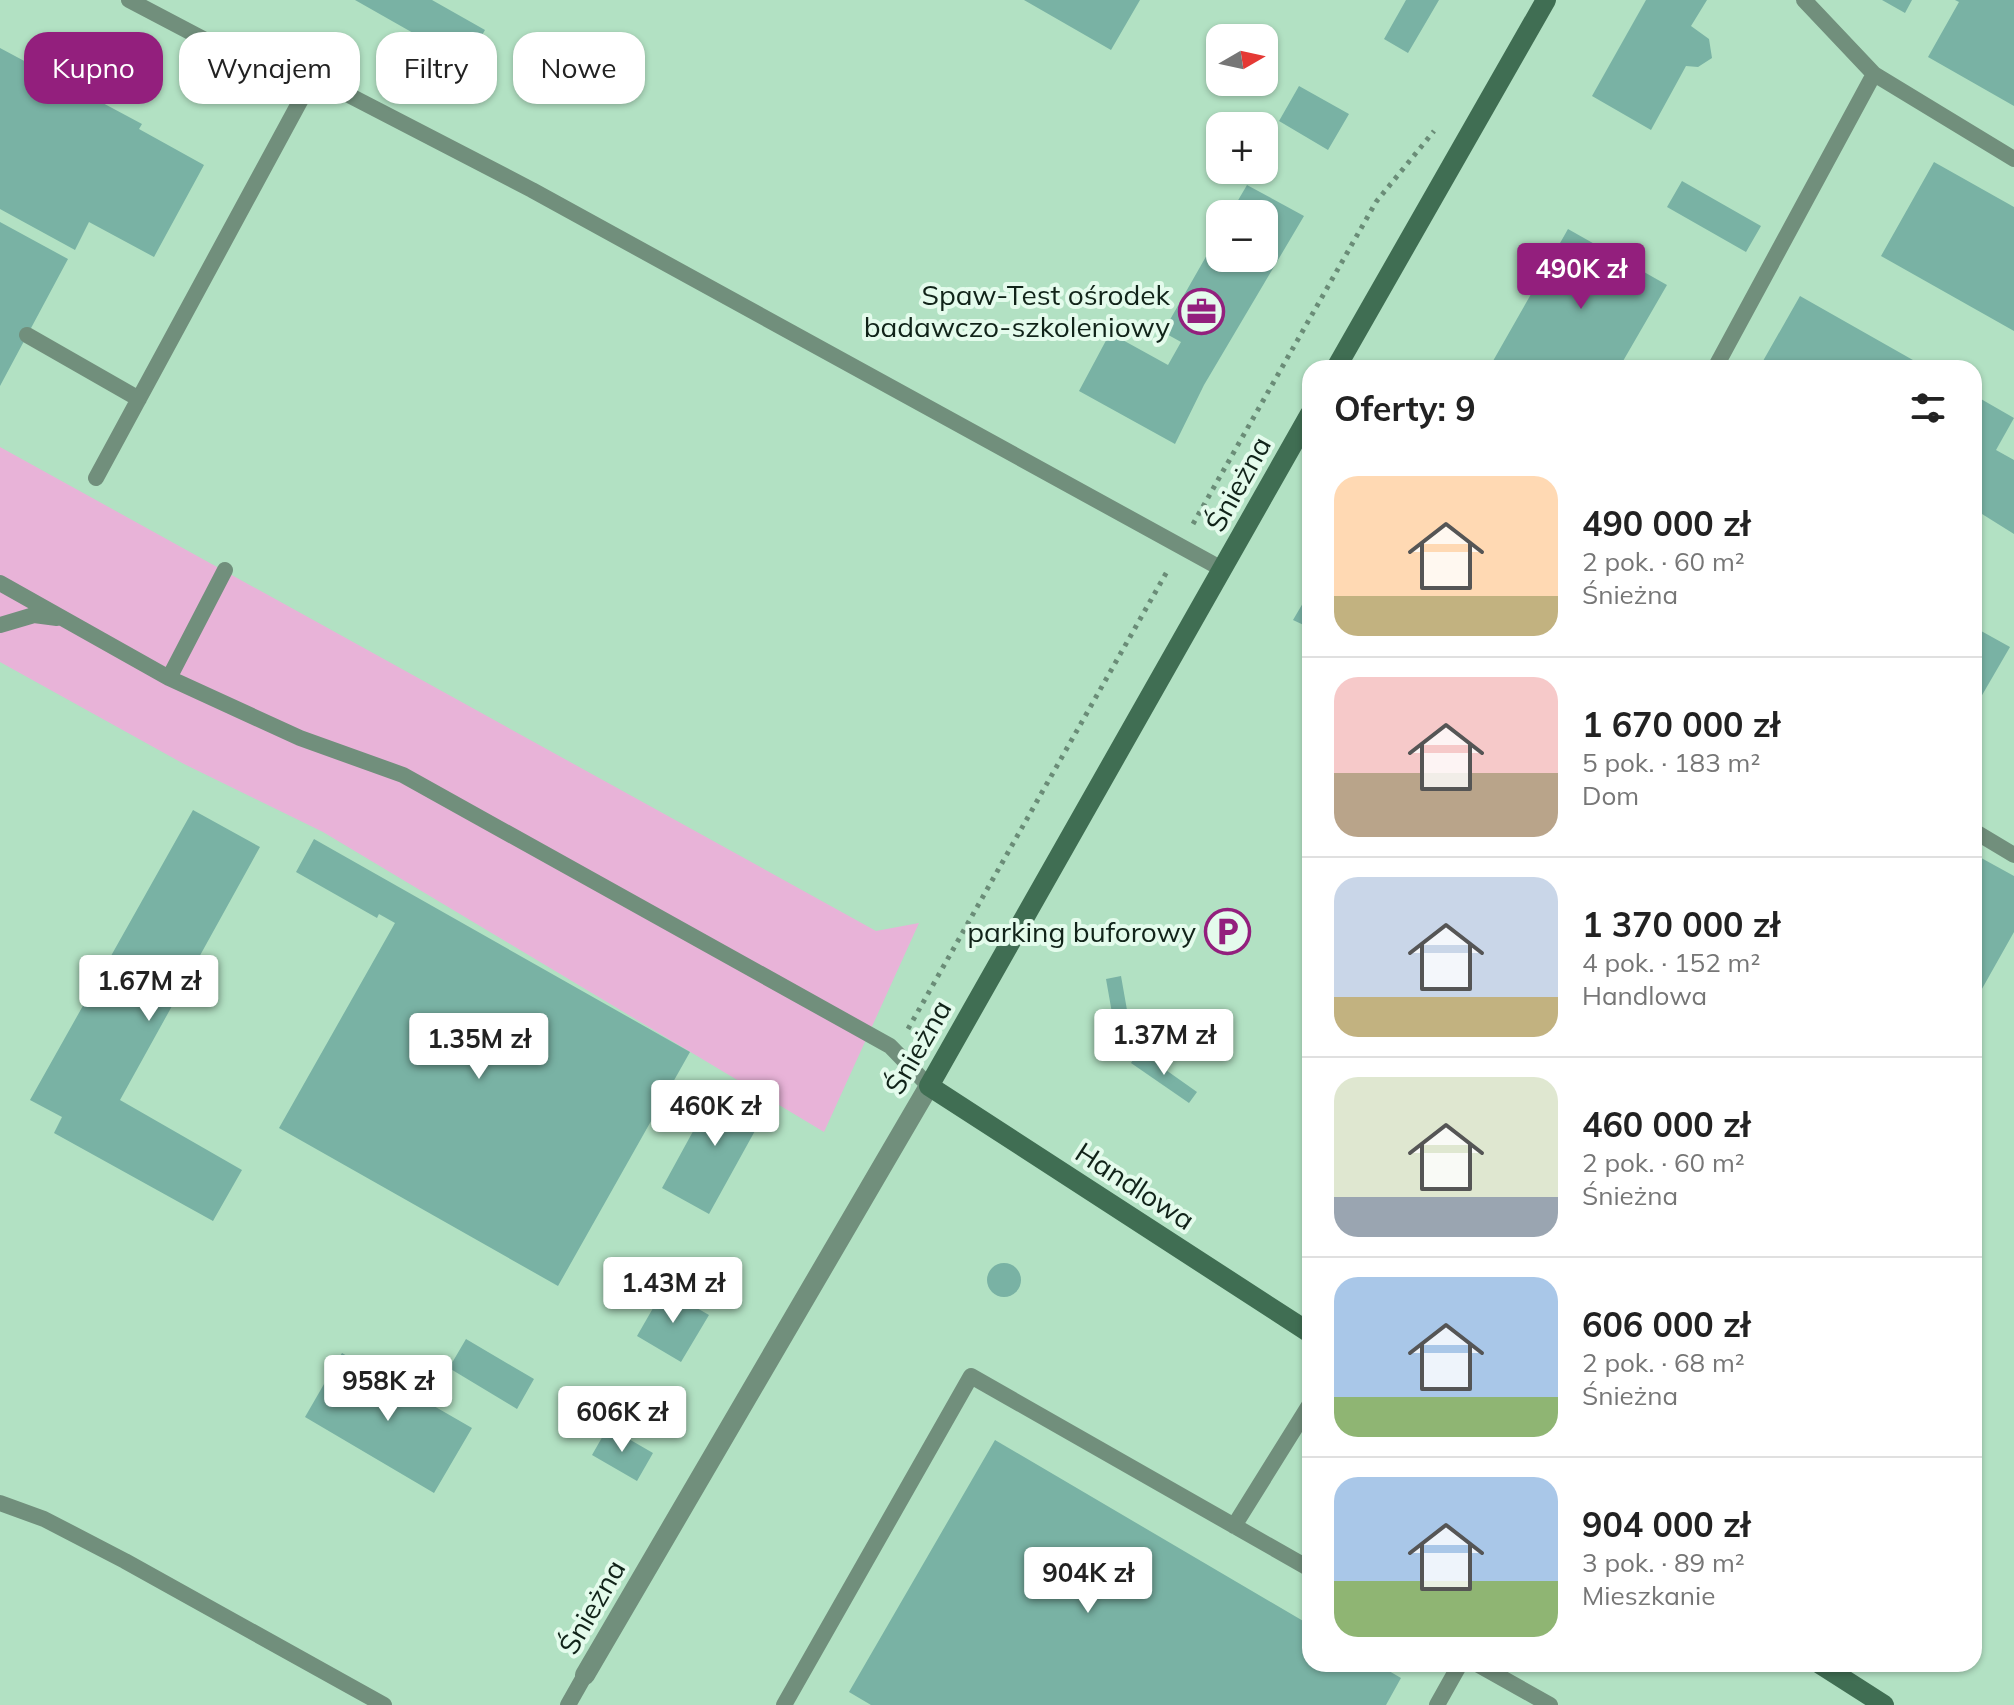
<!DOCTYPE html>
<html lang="pl">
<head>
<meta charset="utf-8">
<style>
	body { margin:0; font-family:Mulish,sans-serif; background:#f6f6f6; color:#222; height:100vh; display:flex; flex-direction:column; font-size:30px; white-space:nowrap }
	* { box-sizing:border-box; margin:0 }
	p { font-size:26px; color:#767676 }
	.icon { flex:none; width:44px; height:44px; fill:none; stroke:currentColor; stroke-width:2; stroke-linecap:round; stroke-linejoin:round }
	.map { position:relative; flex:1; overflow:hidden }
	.sheet { position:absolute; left:1302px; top:360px; width:680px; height:1312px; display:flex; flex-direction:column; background:#fff; border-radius:24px; box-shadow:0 2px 6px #0004 }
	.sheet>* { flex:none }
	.banner { position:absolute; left:24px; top:32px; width:760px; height:72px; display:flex; gap:16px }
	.needle { width:52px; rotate:81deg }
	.buttons { position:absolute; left:1206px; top:24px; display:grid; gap:16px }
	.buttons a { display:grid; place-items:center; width:72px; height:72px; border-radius:16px; background:#fff; box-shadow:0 2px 6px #0004; font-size:40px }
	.price { position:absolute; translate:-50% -68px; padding:0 18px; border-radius:8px; background:#fff; color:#222; font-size:26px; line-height:52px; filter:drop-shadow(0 2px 4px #0008) }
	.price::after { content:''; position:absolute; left:50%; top:48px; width:24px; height:18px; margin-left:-12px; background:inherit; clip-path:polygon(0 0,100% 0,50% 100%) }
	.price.current { background:#931f7d; color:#fff }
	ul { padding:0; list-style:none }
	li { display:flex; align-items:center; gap:24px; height:200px; padding:0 32px }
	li+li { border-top:2px solid #e0e0e0 }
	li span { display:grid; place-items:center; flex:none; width:224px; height:160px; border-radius:24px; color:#555 }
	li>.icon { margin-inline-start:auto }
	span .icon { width:96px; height:96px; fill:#fffc; stroke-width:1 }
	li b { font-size:34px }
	h2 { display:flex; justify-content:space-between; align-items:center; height:96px; padding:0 32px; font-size:34px }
	.tag { padding:0 28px; border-radius:24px; background:#fff; box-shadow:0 2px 6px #0004; font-size:28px; line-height:72px }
	.tag.current { background:#931f7d; color:#fff }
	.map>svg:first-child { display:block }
</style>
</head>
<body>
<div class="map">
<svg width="2014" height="1705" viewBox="0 0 2014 1705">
	<rect width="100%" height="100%" fill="#b2e1c3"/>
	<path fill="#e8b3d8" d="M0,447L876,931L919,923L824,1132L323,832L184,764L0,662Z"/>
	<path fill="#79b2a4" d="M355,0H432L485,30L466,63Z
		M1024,0H1140L1111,50Z
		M1406,0H1439L1408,53L1384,39Z
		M1646,0H1707L1691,26L1709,39L1712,58L1698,67L1686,66L1651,130L1592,96Z
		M1882,0H1912L1905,13Z
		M1955,0H2014V106L1928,57L1959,2Z
		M0,48L142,124L139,129L204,165L154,257L89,222L75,250L0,209Z
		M1299,86L1349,114L1328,150L1279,121Z
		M1934,162L2014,207V331L1881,256Z
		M1682,181L1761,226L1746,252L1667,207Z
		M1247,185L1304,216L1204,385L1175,444L1079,391L1110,333L1168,365L1181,342L1163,332L1220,232V258H1264V214H1230Z
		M0,222L68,259L0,386Z
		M1568,229L1667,285L1619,368H1489Z
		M1800,296L1927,368H1759Z
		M1974,395L2014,418L1996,450L2014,460V534L1974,509Z
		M1310,591V628L1293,620Z
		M1974,627L2010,647L1974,709Z
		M193,810L260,847L120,1100L242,1170L213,1221L54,1133L62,1117L30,1100Z
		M314,839L690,1052L558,1286L279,1128L395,923L379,914L377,918L296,872Z
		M1974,854L2014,876V932L1974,1003Z
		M1121,976L1127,1010L1112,1013L1106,979Z
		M1127,1015L1133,1049L1120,1051L1113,1017Z
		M1139,1051L1197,1092L1189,1103L1131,1063Z
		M720,1082L767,1109L709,1214L662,1188Z
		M987 1280a17 17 0 1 1 34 0a17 17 0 1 1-34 0Z
		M664,1289L709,1315L681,1362L637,1336Z
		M466,1339L534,1379L517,1409L449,1368Z
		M342,1353L472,1428L434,1493L305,1417Z
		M608,1427L653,1453L637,1481L592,1455Z
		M995,1440L1310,1625V1664H1377L1401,1678L1386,1705H871L849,1692Z"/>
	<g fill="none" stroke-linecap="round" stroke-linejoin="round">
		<path stroke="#6a8c77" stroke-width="5" stroke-dasharray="4 6" stroke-linecap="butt" d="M1193,524L1376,202L1434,131
			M908,1029L1169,568"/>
		<path stroke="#718f7c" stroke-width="16" d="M129,0L228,52L337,89L532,190L1222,569
			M1874,74L2014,159
			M27,335L139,399
			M1715,368L1874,74L1804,0
			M96,478L311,81
			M0,583L169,678L300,738L403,775L890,1046L929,1086
			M0,625L34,615L57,618
			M169,678L225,570
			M1974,831L2014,855
			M0,1503L44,1519L125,1561L384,1705
			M1234,1526L1310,1404
			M1477,1664L1550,1705
			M568,1705L585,1675
			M784,1705L971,1376L1310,1569
			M1437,1705L1460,1664"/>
		<path stroke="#718f7c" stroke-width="20" d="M585,1675L929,1086"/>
		<path stroke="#406e53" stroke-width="20" d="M1336,368L1546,0
			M1310,414L929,1086L1310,1333
			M1820,1664L1884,1705"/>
	</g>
	<defs>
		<symbol id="office-ring" viewBox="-11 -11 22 22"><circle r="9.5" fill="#e4fbec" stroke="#931f7d" stroke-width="1.5"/><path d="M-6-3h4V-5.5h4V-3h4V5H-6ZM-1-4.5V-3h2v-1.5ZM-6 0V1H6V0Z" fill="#931f7d"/></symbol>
		<symbol id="parking-ring" viewBox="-11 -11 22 22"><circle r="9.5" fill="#e4fbec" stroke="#931f7d" stroke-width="1.5"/><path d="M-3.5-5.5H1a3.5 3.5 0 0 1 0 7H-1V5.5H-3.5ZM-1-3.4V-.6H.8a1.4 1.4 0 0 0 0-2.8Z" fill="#931f7d"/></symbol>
	</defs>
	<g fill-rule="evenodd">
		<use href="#office-ring" x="1176" y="286" width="51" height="51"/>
		<use href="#parking-ring" x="1202" y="906" width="51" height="51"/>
	</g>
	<g text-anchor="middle" stroke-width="8" stroke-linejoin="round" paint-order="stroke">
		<g font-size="28" fill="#112319" stroke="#e4fbec" text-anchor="end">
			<text x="1170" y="305">Spaw-Test ośrodek<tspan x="1170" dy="32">badawczo-szkoleniowy</tspan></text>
			<text x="1196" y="942">parking buforowy</text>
		</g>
		<g font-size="28" fill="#112319" stroke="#e4fbec">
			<text transform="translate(1238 484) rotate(-61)" y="10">Śnieżna</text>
			<text transform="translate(918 1047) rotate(-60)" y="10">Śnieżna</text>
			<text transform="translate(1135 1186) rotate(33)" y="10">Handlowa</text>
			<text transform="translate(592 1607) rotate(-60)" y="10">Śnieżna</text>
		</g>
	</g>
</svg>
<div class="buttons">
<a><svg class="needle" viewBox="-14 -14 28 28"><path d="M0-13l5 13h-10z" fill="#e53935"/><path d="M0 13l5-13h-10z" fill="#767676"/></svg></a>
<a>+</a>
<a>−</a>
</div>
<b class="price current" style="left:1581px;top:311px">490K zł</b>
<b class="price" style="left:149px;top:1023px">1.67M zł</b>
<b class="price" style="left:1164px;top:1077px">1.37M zł</b>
<b class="price" style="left:479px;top:1081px">1.35M zł</b>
<b class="price" style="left:715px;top:1148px">460K zł</b>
<b class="price" style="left:673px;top:1325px">1.43M zł</b>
<b class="price" style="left:388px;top:1423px">958K zł</b>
<b class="price" style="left:622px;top:1454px">606K zł</b>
<b class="price" style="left:1088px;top:1615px">904K zł</b>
<div class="banner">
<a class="tag current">Kupno</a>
<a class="tag">Wynajem</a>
<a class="tag">Filtry</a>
<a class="tag">Nowe</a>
</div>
<section class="sheet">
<h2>Oferty: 9<svg class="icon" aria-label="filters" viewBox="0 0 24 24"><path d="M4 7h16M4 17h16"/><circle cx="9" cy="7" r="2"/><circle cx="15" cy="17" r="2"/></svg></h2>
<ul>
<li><span style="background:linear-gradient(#ffd9b3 75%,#c2b280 0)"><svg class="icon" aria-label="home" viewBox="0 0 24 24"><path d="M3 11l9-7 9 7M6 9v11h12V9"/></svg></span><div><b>490 000 zł</b><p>2 pok. · 60 m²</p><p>Śnieżna</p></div></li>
<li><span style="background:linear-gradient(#f6c9c9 60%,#b9a48a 0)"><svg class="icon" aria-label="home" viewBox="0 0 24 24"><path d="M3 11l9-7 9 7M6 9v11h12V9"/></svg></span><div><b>1 670 000 zł</b><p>5 pok. · 183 m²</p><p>Dom</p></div></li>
<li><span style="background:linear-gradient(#c9d6e8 75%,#c2b280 0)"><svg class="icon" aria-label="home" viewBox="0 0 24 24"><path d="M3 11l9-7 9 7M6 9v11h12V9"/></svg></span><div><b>1 370 000 zł</b><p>4 pok. · 152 m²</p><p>Handlowa</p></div></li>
<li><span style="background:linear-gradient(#dfe7d0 75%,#9aa5b1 0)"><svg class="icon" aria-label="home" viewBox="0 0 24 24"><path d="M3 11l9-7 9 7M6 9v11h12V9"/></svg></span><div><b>460 000 zł</b><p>2 pok. · 60 m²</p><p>Śnieżna</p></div></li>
<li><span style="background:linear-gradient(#a9c7e8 75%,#8fb573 0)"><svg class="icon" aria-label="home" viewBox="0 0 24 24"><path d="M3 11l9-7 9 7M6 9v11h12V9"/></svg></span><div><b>606 000 zł</b><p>2 pok. · 68 m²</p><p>Śnieżna</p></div></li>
<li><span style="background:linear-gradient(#a9c7e8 65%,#8fb573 0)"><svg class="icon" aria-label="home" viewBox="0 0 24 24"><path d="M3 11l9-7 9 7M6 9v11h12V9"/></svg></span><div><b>904 000 zł</b><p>3 pok. · 89 m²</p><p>Mieszkanie</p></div></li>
</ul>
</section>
</div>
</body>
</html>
